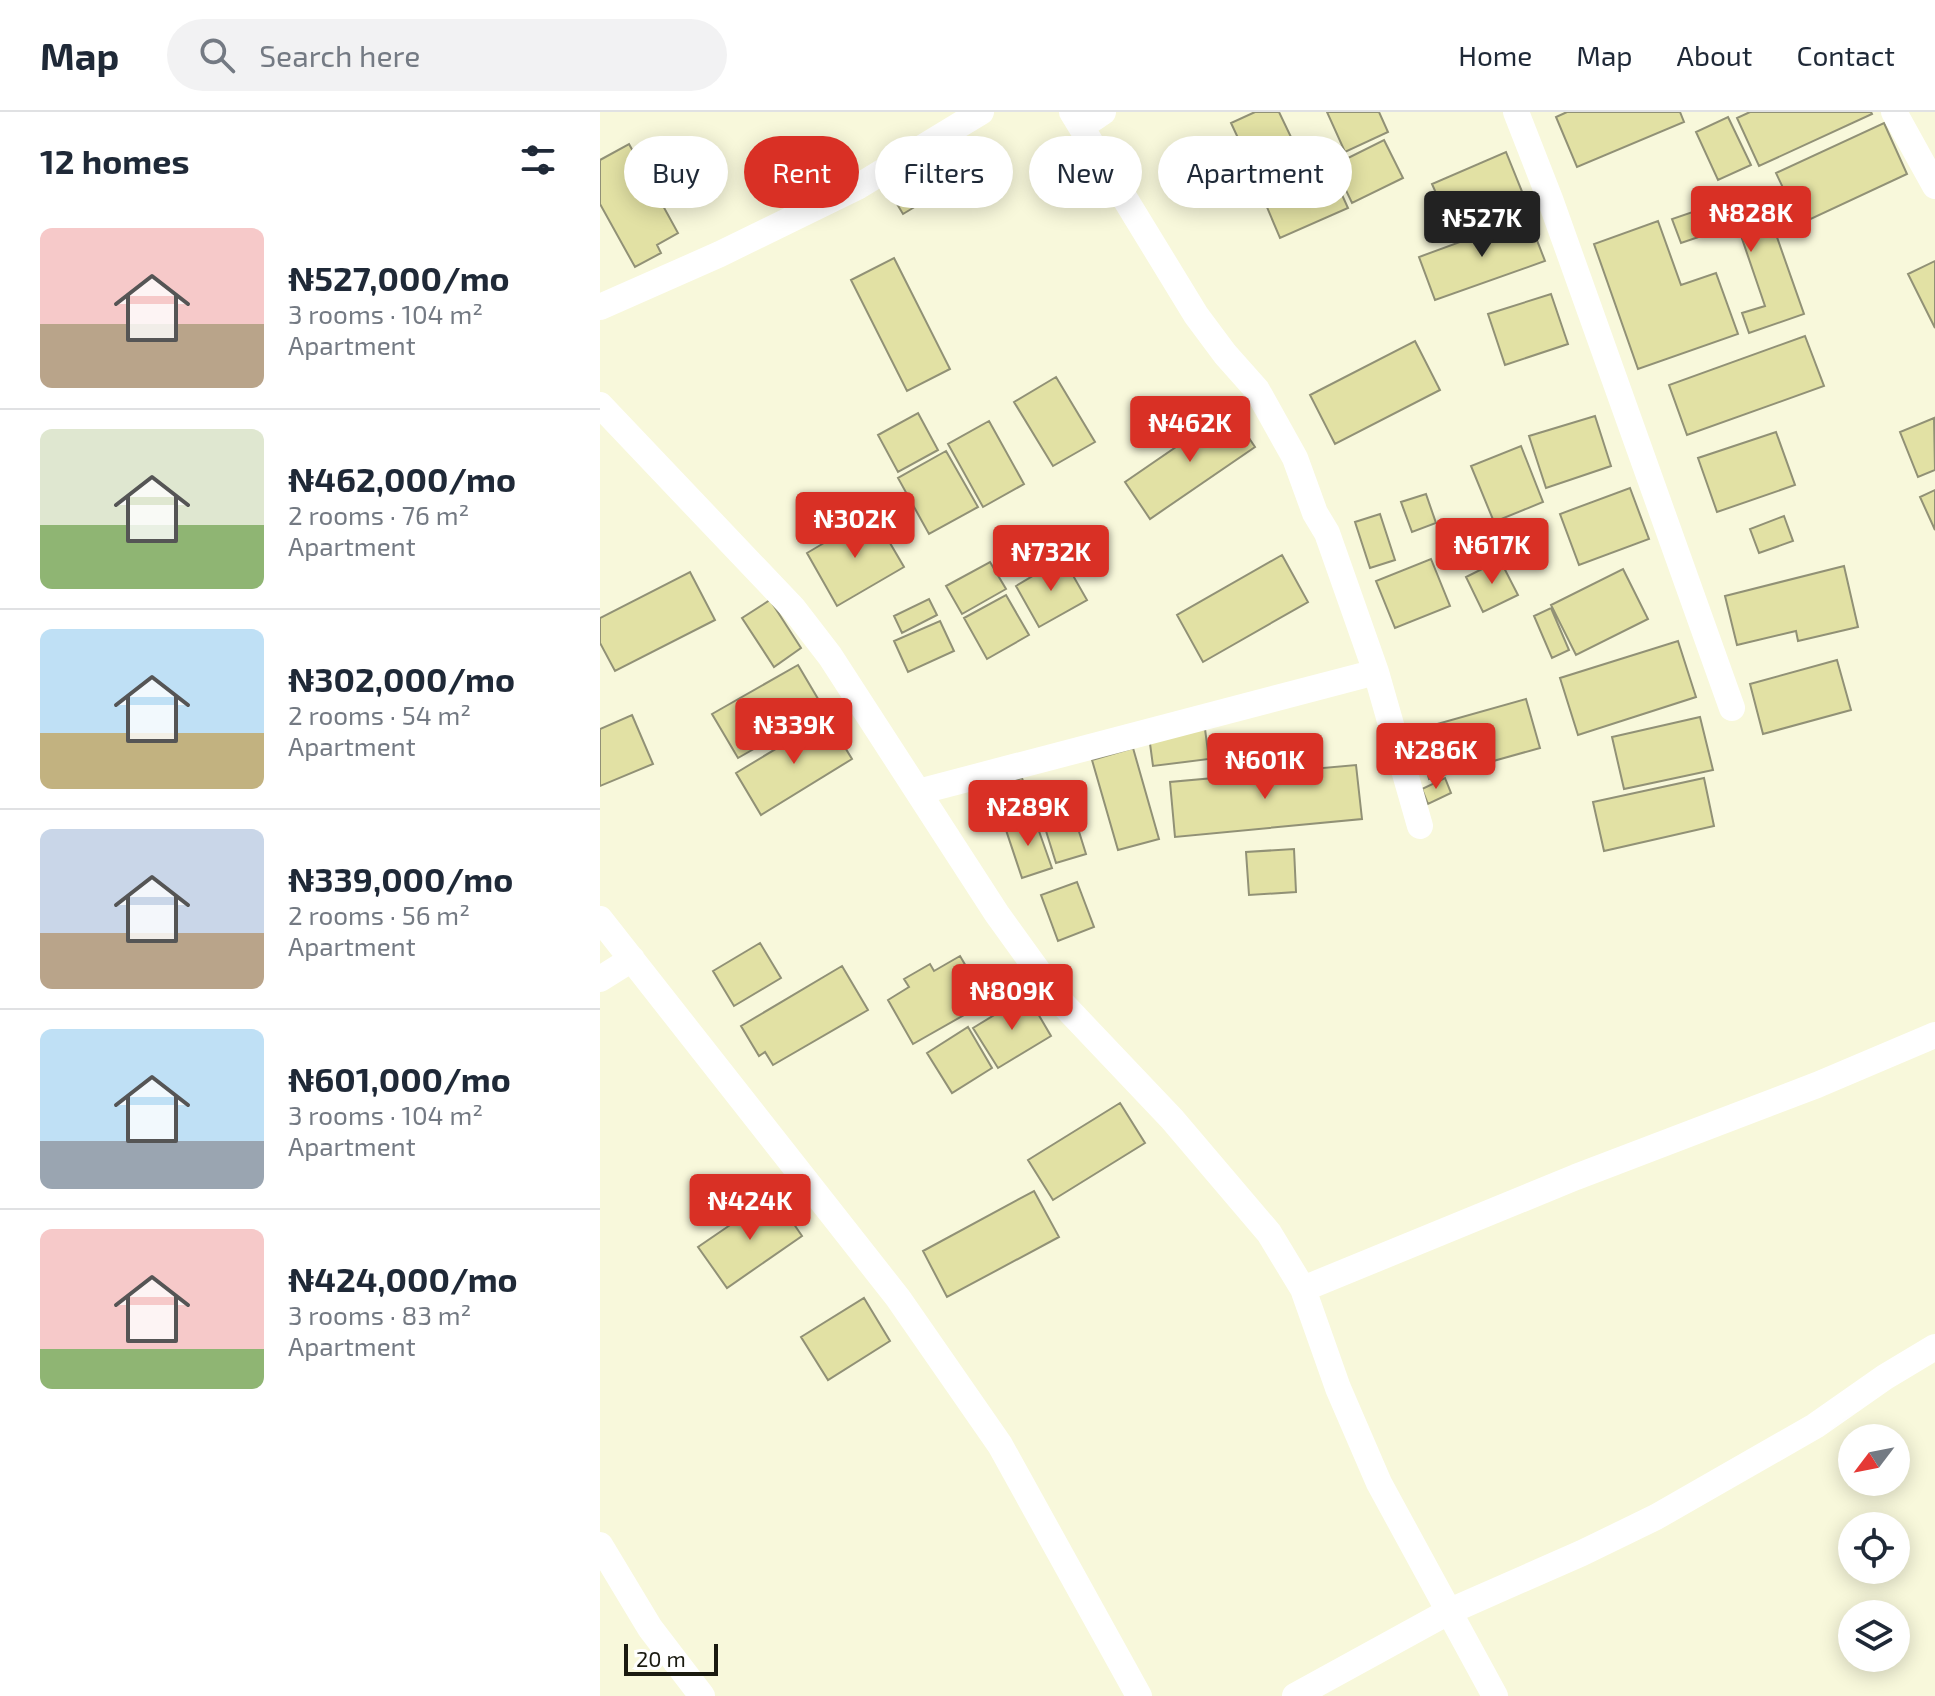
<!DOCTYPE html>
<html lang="en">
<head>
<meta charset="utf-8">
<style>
	body { margin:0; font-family:"Exo 2",sans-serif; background:#f2f2f3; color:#1f2937; height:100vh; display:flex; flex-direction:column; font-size:30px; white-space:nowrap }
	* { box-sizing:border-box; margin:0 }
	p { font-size:26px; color:#747a83 }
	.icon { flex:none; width:44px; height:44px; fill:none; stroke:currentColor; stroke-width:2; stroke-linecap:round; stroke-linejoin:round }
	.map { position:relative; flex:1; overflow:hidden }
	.panel { display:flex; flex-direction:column; background:#fff; width:600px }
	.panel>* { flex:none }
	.top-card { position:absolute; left:24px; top:24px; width:760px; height:72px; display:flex; gap:16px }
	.needle { width:52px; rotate:238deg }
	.tools { position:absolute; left:1238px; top:1312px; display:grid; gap:16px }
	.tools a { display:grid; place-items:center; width:72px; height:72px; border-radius:50%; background:#fff; box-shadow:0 4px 20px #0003; font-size:40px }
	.scale { position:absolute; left:24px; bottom:20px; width:94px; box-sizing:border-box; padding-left:8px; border:4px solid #1a1a10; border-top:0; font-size:22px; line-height:28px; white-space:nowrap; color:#1a1a10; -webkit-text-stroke:6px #fff; paint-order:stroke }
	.price { position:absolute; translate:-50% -68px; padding:0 18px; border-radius:8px; background:#d93025; color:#fff; font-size:26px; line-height:52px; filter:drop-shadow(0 2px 4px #0008) }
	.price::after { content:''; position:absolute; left:50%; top:48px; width:24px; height:18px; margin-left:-12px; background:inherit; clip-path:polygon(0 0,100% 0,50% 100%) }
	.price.active { background:#222; color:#fff }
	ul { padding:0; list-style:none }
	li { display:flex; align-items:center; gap:24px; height:200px; padding:0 40px }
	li+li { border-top:2px solid #e0e1e3 }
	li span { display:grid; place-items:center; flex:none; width:224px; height:160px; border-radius:12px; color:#555 }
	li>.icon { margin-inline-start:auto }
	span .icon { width:96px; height:96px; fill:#fffc; stroke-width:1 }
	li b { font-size:34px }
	h2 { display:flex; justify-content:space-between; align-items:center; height:96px; padding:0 40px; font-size:34px }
	.chip { padding:0 28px; border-radius:36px; background:#fff; box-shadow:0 4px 20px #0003; font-size:28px; line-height:72px }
	.chip.active { background:#d93025; color:#fff }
	header { display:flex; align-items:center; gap:48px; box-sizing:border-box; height:112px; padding:0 40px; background:#fff; border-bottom:2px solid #e0e1e3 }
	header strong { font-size:38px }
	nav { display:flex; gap:44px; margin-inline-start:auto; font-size:28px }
	.search { width:560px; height:72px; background:#f2f2f3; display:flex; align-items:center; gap:20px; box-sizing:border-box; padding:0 28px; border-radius:44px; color:#747a83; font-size:30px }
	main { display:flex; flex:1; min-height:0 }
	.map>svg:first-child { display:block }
</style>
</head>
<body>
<header>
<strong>Map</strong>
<div class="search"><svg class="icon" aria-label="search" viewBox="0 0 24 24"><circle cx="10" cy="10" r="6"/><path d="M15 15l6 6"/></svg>Search here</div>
<nav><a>Home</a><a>Map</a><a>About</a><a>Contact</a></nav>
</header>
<main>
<section class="panel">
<h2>12 homes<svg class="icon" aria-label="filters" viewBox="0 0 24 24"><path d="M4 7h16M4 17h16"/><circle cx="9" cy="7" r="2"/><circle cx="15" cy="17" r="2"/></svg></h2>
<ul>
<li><span style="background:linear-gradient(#f6c9c9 60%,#b9a48a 0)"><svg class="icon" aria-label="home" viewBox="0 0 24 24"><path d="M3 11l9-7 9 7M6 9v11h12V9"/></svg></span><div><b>₦527,000/mo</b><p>3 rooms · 104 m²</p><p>Apartment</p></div></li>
<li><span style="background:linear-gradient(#dfe7d0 60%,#8fb573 0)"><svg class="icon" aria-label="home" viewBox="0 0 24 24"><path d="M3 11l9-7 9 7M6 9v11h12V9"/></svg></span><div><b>₦462,000/mo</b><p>2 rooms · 76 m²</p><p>Apartment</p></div></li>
<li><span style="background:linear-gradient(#bfe0f5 65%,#c2b280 0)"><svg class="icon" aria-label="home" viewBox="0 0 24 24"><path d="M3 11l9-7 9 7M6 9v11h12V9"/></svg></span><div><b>₦302,000/mo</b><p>2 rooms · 54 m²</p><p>Apartment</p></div></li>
<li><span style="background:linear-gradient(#c9d6e8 65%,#b9a48a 0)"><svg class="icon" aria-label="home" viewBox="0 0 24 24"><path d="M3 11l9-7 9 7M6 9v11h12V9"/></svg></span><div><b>₦339,000/mo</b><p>2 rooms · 56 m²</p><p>Apartment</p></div></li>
<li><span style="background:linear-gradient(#bfe0f5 70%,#9aa5b1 0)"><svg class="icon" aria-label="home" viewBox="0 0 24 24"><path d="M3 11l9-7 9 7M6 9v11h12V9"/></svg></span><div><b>₦601,000/mo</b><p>3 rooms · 104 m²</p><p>Apartment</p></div></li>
<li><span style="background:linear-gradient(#f6c9c9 75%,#8fb573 0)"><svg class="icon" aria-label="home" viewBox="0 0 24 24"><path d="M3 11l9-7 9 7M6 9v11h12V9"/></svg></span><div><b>₦424,000/mo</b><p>3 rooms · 83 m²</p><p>Apartment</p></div></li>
</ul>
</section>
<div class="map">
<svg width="1335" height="1584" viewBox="0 0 1335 1584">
	<rect width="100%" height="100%" fill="#f8f8db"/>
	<path fill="#e2e1a4" stroke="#919176" stroke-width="2" d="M655,0H679L702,48L658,69L631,11Z
		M727,0H779L788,20L745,40Z
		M967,0H1080L1084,10L977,55L956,5Z
		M1150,0H1271L1272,2L1159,54L1137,6Z
		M1128,5L1151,53L1118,68L1096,20Z
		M1284,11L1307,62L1200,112L1176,61Z
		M784,28L803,66L752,91L734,53Z
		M29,32L78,121L57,133L61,141L35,155L0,92V48Z
		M906,40L927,92L854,122L832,72Z
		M728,52L748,96L680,126L661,81Z
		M325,55L333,68L339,64L346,76L303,102L288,77Z
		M1160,77L1204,202L1149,221L1142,201L1165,194L1137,112L1081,131L1072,107Z
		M928,105L945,149L835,188L819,145Z
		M1058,109L1081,173L1116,161L1138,222L1038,257L994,132Z
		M294,146L350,257L307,279L251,168Z
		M1335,149V216L1308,162Z
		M951,182L968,232L905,253L888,202Z
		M1205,224L1224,274L1087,323L1069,273Z
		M815,229L840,278L735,332L710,283Z
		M456,265L495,330L453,354L414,290Z
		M630,298L655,335L550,407L525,370Z
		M318,301L338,338L298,360L278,323Z
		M995,304L1011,354L946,376L929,324Z
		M1334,306L1335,358L1318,365L1300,320Z
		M389,309L424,372L383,395L348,332Z
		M1176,320L1195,373L1117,400L1098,346Z
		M921,334L943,390L894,410L871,354Z
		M346,339L378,395L329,422L298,366Z
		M1030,376L1049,427L979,453L960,402Z
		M1335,378V418L1320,385Z
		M826,382L836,411L812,420L801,390Z
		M273,402L304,455L237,494L207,441Z
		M780,402L795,448L770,456L755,410Z
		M1184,404L1193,429L1159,441L1150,417Z
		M682,443L708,490L603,550L577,503Z
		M463,446L487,488L439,515L416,474Z
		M831,447L850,494L795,516L776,469Z
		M900,448L918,483L883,500L866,465Z
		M390,450L406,477L362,502L346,474Z
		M1244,454L1258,515L1198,529L1196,519L1137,533L1125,484Z
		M1023,457L1048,507L976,543L951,493Z
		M90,460L115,508L15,559L0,531V506Z
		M406,483L429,523L387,547L364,506Z
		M329,487L337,503L302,521L294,504Z
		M170,488L201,536L174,555L142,506Z
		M951,496L969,538L952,546L934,504Z
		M340,509L354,539L308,560L294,529Z
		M1078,529L1096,585L978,623L960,566Z
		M1237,548L1251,598L1163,622L1150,572Z
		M198,553L224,597L138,646L112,602Z
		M926,587L940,636L829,667L816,618Z
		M32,603L53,652L0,674V617Z
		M1100,605L1113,658L1024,677L1012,625Z
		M227,606L252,647L161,703L136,661Z
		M605,617L609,647L553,654L549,624Z
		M533,636L559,727L518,738L492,648Z
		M756,653L762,707L575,725L570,670Z
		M422,666L432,695L399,706L389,677Z
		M845,666L851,681L828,692L822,677Z
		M1104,666L1114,714L1004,739L993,690Z
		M466,678L486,742L456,751L436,687Z
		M434,705L452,756L422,766L405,715Z
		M694,737L696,780L649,783L646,740Z
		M477,770L494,815L458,829L441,783Z
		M160,831L181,866L134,894L113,859Z
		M360,844L387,890L313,932L288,888L309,875L304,867L330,852L334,859Z
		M242,854L268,898L173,953L165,940L159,944L141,914Z
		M427,883L451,924L398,956L373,916Z
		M368,915L392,956L352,981L327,941Z
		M520,991L545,1031L453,1088L428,1048Z
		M434,1079L459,1125L347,1185L323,1139Z
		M174,1083L202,1124L127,1176L98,1135Z
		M264,1186L290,1229L228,1268L201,1225Z"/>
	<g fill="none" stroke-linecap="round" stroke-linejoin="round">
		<path stroke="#fff" stroke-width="26" d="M472,0L596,203L625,242L657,278L695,346L715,401L727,421L776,560L820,714
			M916,0L950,87L1132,596
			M1294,0L1335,74
			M481,15L503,0
			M0,195L120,142L259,74L381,0
			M0,293L193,496L230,544L397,802L459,888L572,1007L669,1121L703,1177L738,1276L779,1371L895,1584
			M318,680L776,560
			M0,807L298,1186L400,1333L539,1584
			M0,867L32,847
			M703,1177L976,1065L1217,973L1335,923
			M0,1433L50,1516L102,1584
			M695,1584L848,1500L982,1441L1056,1405L1215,1314L1285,1265L1335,1235"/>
	</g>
</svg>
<div class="tools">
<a><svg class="needle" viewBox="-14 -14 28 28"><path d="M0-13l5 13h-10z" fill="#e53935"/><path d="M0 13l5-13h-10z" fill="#747a83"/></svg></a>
<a><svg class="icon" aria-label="locate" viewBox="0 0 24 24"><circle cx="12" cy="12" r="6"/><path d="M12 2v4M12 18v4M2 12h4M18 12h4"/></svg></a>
<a><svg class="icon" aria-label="layers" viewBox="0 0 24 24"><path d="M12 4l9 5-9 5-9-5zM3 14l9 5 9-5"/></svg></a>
</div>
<div class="scale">20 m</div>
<b class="price" style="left:1151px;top:142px">₦828K</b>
<b class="price active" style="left:882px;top:147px">₦527K</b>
<b class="price" style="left:590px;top:352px">₦462K</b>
<b class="price" style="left:255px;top:448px">₦302K</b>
<b class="price" style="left:892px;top:474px">₦617K</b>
<b class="price" style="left:451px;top:481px">₦732K</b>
<b class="price" style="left:194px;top:654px">₦339K</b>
<b class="price" style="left:836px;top:679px">₦286K</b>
<b class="price" style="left:665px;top:689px">₦601K</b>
<b class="price" style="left:428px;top:736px">₦289K</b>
<b class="price" style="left:412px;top:920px">₦809K</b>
<b class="price" style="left:150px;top:1130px">₦424K</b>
<div class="top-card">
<a class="chip">Buy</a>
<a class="chip active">Rent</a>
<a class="chip">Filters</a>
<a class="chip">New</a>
<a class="chip">Apartment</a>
</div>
</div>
</main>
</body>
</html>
